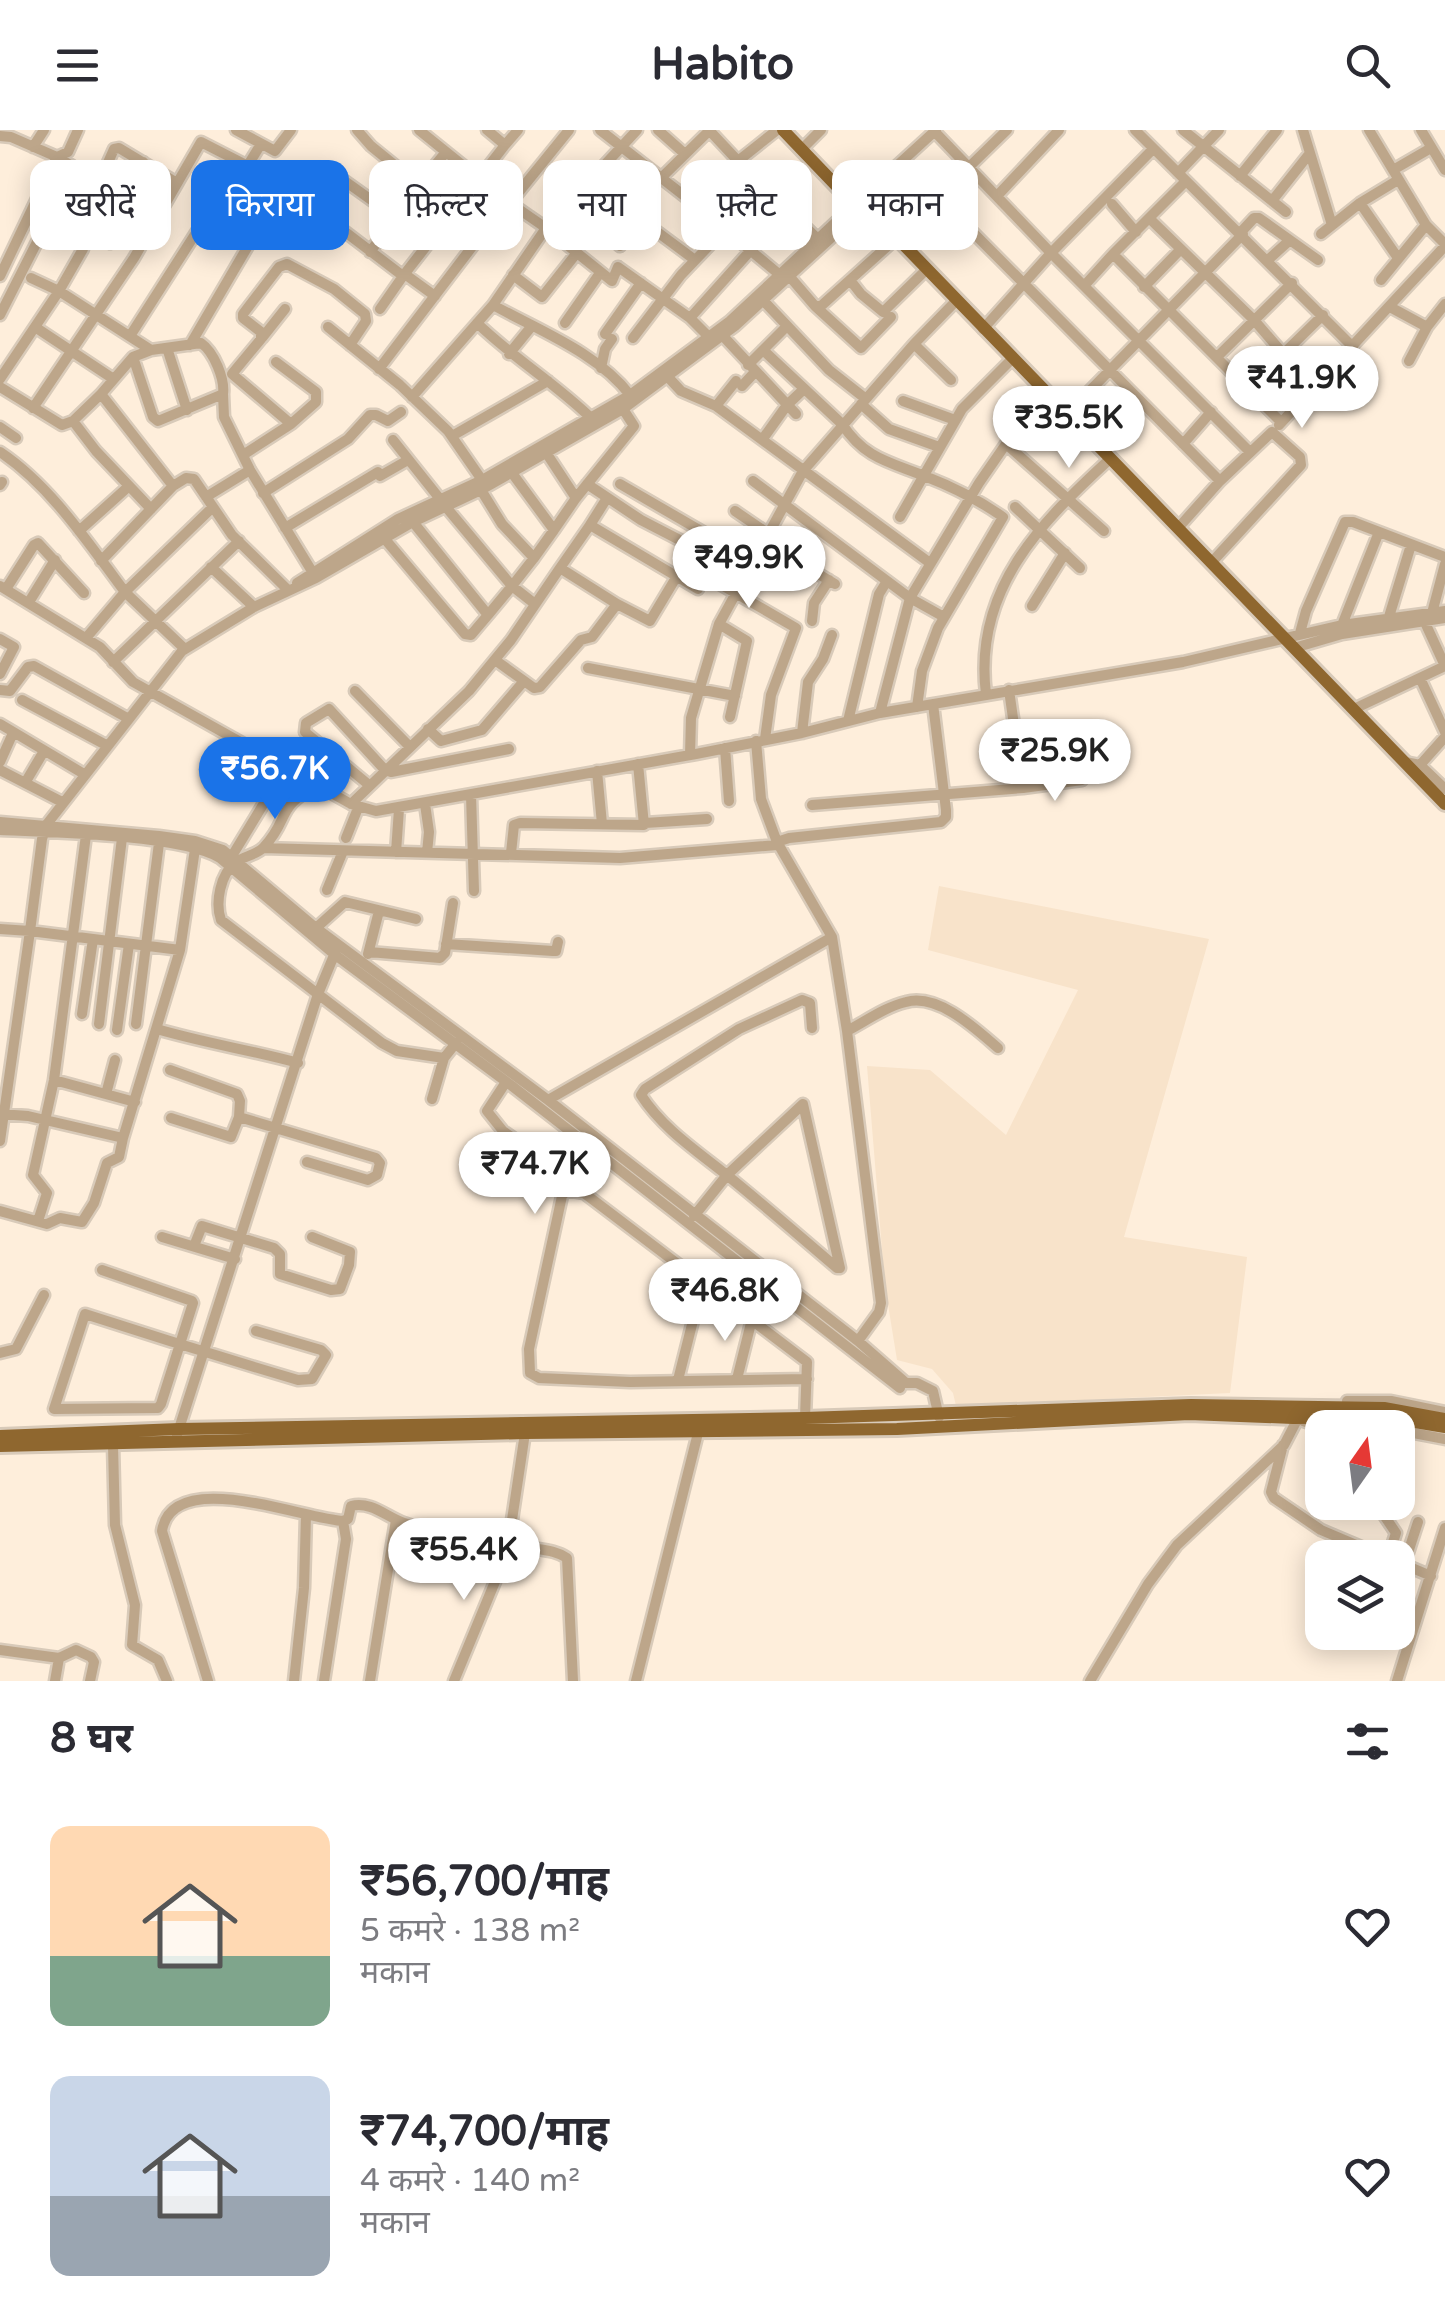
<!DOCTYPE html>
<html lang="hi">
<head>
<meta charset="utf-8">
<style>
	body { margin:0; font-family:"Varela Round","Noto Sans Devanagari",sans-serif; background:#f2f2f3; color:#2b2b33; height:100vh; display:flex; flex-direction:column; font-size:38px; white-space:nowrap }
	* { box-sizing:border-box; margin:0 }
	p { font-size:32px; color:#7c7c81 }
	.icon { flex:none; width:55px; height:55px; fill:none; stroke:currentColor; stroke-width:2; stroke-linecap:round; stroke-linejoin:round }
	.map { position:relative; height:1551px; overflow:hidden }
	.sheet { display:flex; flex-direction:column; background:#fff; flex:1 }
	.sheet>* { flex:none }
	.hud { position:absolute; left:30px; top:30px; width:1385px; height:90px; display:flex; gap:20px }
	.needle { width:65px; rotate:14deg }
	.tools { position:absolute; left:1305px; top:1280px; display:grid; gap:20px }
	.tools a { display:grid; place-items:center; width:110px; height:110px; border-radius:20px; background:#fff; box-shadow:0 5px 25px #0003; font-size:50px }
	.price { position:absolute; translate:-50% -85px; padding:0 22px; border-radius:35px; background:#fff; color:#222; font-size:32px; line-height:65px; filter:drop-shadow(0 2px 5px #0008) }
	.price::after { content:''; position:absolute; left:50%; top:60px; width:30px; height:22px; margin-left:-15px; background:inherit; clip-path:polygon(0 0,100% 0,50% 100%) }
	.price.current { background:#1a73e8; color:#fff }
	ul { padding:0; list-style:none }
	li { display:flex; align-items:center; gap:30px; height:250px; padding:0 50px }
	li span { display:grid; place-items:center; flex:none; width:280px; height:200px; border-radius:20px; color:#555 }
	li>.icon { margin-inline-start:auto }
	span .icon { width:120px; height:120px; fill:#fffc; stroke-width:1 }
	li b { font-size:42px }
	h2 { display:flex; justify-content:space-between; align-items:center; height:120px; padding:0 50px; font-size:42px }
	.pill { padding:0 35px; border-radius:20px; background:#fff; box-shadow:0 5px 25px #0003; font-size:35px; line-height:90px }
	.pill.current { background:#1a73e8; color:#fff }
	header { display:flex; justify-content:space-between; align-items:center; height:130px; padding:0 50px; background:#fff; font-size:45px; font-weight:800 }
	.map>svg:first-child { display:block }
</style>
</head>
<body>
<header><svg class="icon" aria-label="menu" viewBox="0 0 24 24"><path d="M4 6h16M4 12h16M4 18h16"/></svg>Habito<svg class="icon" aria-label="search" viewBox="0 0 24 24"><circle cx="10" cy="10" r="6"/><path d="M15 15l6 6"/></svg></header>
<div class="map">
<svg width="1445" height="1551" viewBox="0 0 1445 1551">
	<rect width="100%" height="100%" fill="#feeedb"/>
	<path fill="#f8e3ca" d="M939,756L1209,809L1124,1107L1247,1127L1230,1263L956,1276L953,1263L932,1239L897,1230L885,1156L867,936L930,940L1006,1005L1078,860L928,820Z"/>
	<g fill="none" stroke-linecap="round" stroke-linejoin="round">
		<defs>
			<path id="minor" d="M236,0L275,21L291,0
				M357,0L371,16L419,55L446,22
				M419,0L507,71L514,68L569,0
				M600,0L696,75
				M658,0L685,24
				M709,0L738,31L696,75L780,145
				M777,0L738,31L820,111
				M1135,0L1353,217
				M1183,0L1286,82
				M1303,0L1332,95
				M1369,0L1426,95L1445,114
				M1421,0L1445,40
				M935,2L1051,123L983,199
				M0,6L11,7L57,27L68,22L78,0
				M505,15L518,0
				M805,16L821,0
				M33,17L44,0
				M1153,19L1051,123L1250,322
				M903,32L1220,351
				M969,37L1007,0
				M1393,40L1431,18
				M1178,43L1219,0
				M335,44L395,87
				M593,45L652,98L695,130
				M1240,46L1277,0
				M660,49L709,1
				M1186,51L1113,124L1281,292
				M865,65L936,0
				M997,66L1059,0
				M870,71L900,37
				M1272,71L1310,23
				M570,72L620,116
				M1360,73L1398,128
				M224,74L261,14
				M1112,74L1136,102
				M87,80L114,19L119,18L177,53
				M323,85L403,146L505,15L487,0
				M1150,89L1254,190L1312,257
				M728,102L771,63
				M1241,102L1254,88H1259L1318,130
				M1321,104L1360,73L1398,50
				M110,113L143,32
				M248,116L269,84
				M370,122L419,55
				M1269,129L1290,110
				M406,145L435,166
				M513,145L542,167L576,124
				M0,146L57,27L72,36L73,41L0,185
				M790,147L815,176H821L891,113
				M31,148L59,161L83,119
				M850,150L861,164L883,182L925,141
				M1381,150L1426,95
				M1084,156L1113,124
				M1144,157L1181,119
				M759,166L829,240L866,269
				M815,176L861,218L891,187
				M1390,177L1427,197
				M380,179L403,146
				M690,188L751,120
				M477,193C513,228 555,253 591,288
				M565,193L600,143
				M35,197L112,248
				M328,197L400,255L448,301L482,350
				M605,204L641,153
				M130,206L217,70
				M723,206L796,284
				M262,208L285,179
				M633,208L681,145L724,100
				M914,214L951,250
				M190,215L248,116L206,88
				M167,218L187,280
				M763,220L842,294C865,329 890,332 927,347C953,357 980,371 1003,387L938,498L922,541L917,577
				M509,224L531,197
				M1217,227L1292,153
				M1409,231L1427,197L1445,174
				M748,235L787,196
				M601,238L605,219L612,209
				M379,239L507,71L546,98L612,151L618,137L690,188L709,207
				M667,246L681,261L716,276L930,433
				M0,249L59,161L151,220
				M742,256L755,242
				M0,257L62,295L73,291L96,321L151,379
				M1247,259L1323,185
				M101,264L133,227
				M223,264C225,249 214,222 201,213L151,220L133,227L153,287L158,291L223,264L224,287L250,340L313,443
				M630,265C598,223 538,200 493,175L546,98L637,0
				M412,267L493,175
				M903,271L955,290
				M861,274L889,299L939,317
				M716,276L736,251
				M33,278L134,128L201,12L299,62
				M1067,284L1243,104
				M73,291L101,264L173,356L186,348L194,349L232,405L288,460
				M291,294L232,244L261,209V202L243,188V184L279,137L287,134L334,159L365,184L366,191L350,215
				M1279,295L1445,116
				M0,297L16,308
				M452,306L548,251
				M393,310L440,369
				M762,310L787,275L803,260
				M1006,314L1104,401
				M1183,314L1211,282
				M0,322C51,356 89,414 125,462L213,377
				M243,325L291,294L316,272V262L276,232
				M512,343L554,400L576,368L547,324
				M380,346L408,330
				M753,351L910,468L944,487
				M587,354L641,390L701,421L699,442L796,498L771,565L765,609
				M620,354L789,452
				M0,355L2,352
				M481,360L502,394L534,428L554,400
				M263,363L348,309L370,285H376L388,291L401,282
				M206,367L250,340
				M576,368L634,296L623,279
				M607,368L590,395L698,459
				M446,377L512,456L534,428
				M1015,377L1080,438
				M735,381L801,426L810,439L835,454
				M900,387L962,279L1012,229
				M413,392L488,485L512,456L535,474
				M1179,397L1220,351L1272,302L1300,327L1301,335L1212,432
				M285,398L378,342
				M79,401L129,356
				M384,408L465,504L471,505L488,485
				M101,431L173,356
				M211,437L254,477
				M560,438L590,395
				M297,453L398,389L482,350L630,265L730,191L850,79
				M0,456L100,517L133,552L351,674L376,681L696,624L802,603L880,583L1183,532L1342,495L1445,481
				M6,459L34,415L38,413L84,463
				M29,472L55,430
				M1032,476L1065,423
				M1432,483L1445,434
				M1422,486L1445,536
				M1388,490L1411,415
				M812,491L814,473L829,450
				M719,494L747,511L730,587
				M1342,495L1379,402
				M1300,503L1306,481L1345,392H1353L1445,427
				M86,508L125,462L185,519
				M0,509L14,517L0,544
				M1294,518L1342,504L1445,488
				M495,530L534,558L540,557L581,510L592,507L617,474
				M113,532L239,411
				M588,538L735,566
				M1420,548L1445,602
				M0,560L10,561L28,537L34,536L129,589
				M355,561L410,617
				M986,564C973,460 1040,393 1111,328
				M22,570L106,615
				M1356,578L1443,537
				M880,583L910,468L979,353L1017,298L1049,266
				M848,591L879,464L887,451
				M0,594L84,644
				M428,599L441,611L482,600L524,551
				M802,603L808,552L823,529L832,505
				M756,611L761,669L777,712
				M725,618L729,671
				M690,625L691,588L719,494L803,341L914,214L955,172
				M0,632L13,603
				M1405,632L1420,635L1445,659
				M1420,635L1445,607
				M0,640L62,672
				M597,641L602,694
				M25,653L44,621
				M320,654C274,677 291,688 264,717C257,725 244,726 236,732C220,744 215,773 221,790L382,913L397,921L444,928L456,913
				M369,655L305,602L306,593L329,579L385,640L391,642L509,619
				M1023,658L1082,650
				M471,665L474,761
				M351,674L469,561L511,510L560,438L617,474L650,491L677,446
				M425,674L429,702L427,723
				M812,675L1023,658L1009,560
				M0,692L159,706L195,711L223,720L316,798L548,970L858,1211L906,1253H917L933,1261L939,1287
				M645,693L707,689
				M0,700C49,702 182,705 220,728L334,824L512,956L900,1258
				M346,708L358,678
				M263,718L620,728L777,715
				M396,722L399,679
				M511,723L514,695L520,693L644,695L638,634
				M232,726L272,660L290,638
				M327,760L343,721
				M316,798L345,772L416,789
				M0,799L30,801L0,1011
				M446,814L553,821H556L558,812
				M180,820L30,801L42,709L47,694L182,521L254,477L316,448L413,392L481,360L623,279L735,196L856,85
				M369,822L440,828L445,823L453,773
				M368,824L379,781
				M82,884L93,809
				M99,894L122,708
				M136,894L159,713
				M157,899C204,913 251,920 298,933
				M117,900L129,814
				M847,901C866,891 885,877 906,872C938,863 976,899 998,918
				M170,940L237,964L240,971L239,987L376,1028L380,1033L377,1045L368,1050L307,1032
				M54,950L135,972
				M506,952L487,981L503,1001L530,1020
				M106,964L115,930
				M432,969L444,928
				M548,970L832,807
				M0,984L28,986L123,1008L180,820L195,719
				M171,988L231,1007L239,987
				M0,1081L47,1094L60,1088L82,1092L94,1073L107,1033L119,1027L123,1008
				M694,1086L727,1045L803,974L840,1138H837C801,1107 765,1076 728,1046C697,1021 663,999 641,965L645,959L739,899L802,870L810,873L812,898
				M38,1091L47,1063L33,1045L54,950L86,705
				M162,1107L235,1129
				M194,1116L202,1096L274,1118L280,1124V1144L331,1160L340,1159L349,1135L350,1122L312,1107
				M102,1140L192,1171L193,1173L161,1274L158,1278L54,1279L85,1184C156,1207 227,1229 298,1250L312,1249L326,1225L321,1220L256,1201
				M858,1211L879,1182L881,1173L847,901L832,807L777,712L789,708L941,692L946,687V680L933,574
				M0,1223L16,1219L44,1165
				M737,1249L752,1189
				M678,1250L703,1151
				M1347,1271H1391L1445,1282
				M805,1288L807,1232L584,1063L567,1060L562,1066L529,1219L530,1243L539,1248L630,1252L807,1249
				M1303,1291L1324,1298
				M1398,1300L1445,1309
				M525,1303L509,1410C526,1422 550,1416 567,1428L573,1551
				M177,1305L318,864L337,818
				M113,1315L115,1395L135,1475L132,1515L158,1530L167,1551
				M1283,1315L1271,1362L1274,1368L1321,1400L1387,1428
				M1375,1372L1396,1403L1388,1428
				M1398,1432L1431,1446
				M1404,1435L1418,1392
				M0,1520L59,1528L76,1520L91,1527L94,1532L90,1551
				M55,1551L59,1528
				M208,1551L162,1401C172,1336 303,1389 343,1391L348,1389L351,1376C372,1371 386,1387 404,1393C435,1405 475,1405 509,1410
				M294,1551L304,1458L306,1385
				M324,1551L346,1409L343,1391
				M370,1551L396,1390
				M454,1551L511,1413
				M636,1551L698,1303
				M1090,1551L1148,1454L1177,1415L1284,1315L1297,1290
				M1397,1551L1445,1398"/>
			<path id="major" d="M783,0L850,70
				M849 75a11 11 0 1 1 22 0a11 11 0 1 1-22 0Z
				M870,80C1061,279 1254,476 1445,674
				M0,1306L179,1299L805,1288L1191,1275L1384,1278L1445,1289
				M0,1316L525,1303L897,1299L1189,1284L1293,1288L1385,1287L1445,1297"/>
		</defs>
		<use href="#minor" stroke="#d8cab9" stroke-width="15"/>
		<use href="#major" stroke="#d8cab9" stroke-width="18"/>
		<use href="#minor" stroke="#bda68a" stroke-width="10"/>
		<use href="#major" stroke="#8f672f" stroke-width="12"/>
	</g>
</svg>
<div class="tools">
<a><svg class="needle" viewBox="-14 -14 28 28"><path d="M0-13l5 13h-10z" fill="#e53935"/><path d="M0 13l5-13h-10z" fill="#7c7c81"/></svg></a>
<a><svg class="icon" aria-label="layers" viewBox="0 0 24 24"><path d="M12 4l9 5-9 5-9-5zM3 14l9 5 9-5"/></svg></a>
</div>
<b class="price" style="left:1302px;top:301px">₹41.9K</b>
<b class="price" style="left:1069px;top:341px">₹35.5K</b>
<b class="price" style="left:749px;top:481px">₹49.9K</b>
<b class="price" style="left:1055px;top:674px">₹25.9K</b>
<b class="price current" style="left:275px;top:692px">₹56.7K</b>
<b class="price" style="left:535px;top:1087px">₹74.7K</b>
<b class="price" style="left:725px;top:1214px">₹46.8K</b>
<b class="price" style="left:464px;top:1473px">₹55.4K</b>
<div class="hud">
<a class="pill">खरीदें</a>
<a class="pill current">किराया</a>
<a class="pill">फ़िल्टर</a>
<a class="pill">नया</a>
<a class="pill">फ़्लैट</a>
<a class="pill">मकान</a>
</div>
</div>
<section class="sheet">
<h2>8 घर<svg class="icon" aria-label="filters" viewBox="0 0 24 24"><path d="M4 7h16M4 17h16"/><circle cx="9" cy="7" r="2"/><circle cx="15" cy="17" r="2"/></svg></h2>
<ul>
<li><span style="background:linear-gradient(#ffd9b3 65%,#7fa58c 0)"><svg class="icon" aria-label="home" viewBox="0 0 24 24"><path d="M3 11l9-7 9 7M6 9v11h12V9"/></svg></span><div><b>₹56,700/माह</b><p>5 कमरे · 138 m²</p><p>मकान</p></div><svg class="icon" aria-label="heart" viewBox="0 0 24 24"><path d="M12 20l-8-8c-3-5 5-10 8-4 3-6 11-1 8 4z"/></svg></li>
<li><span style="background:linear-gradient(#c9d6e8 60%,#9aa5b1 0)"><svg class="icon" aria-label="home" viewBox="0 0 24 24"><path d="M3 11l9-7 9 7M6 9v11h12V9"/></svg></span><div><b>₹74,700/माह</b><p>4 कमरे · 140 m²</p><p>मकान</p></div><svg class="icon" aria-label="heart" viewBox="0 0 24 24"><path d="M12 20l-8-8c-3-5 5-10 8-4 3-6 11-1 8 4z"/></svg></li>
</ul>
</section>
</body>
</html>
